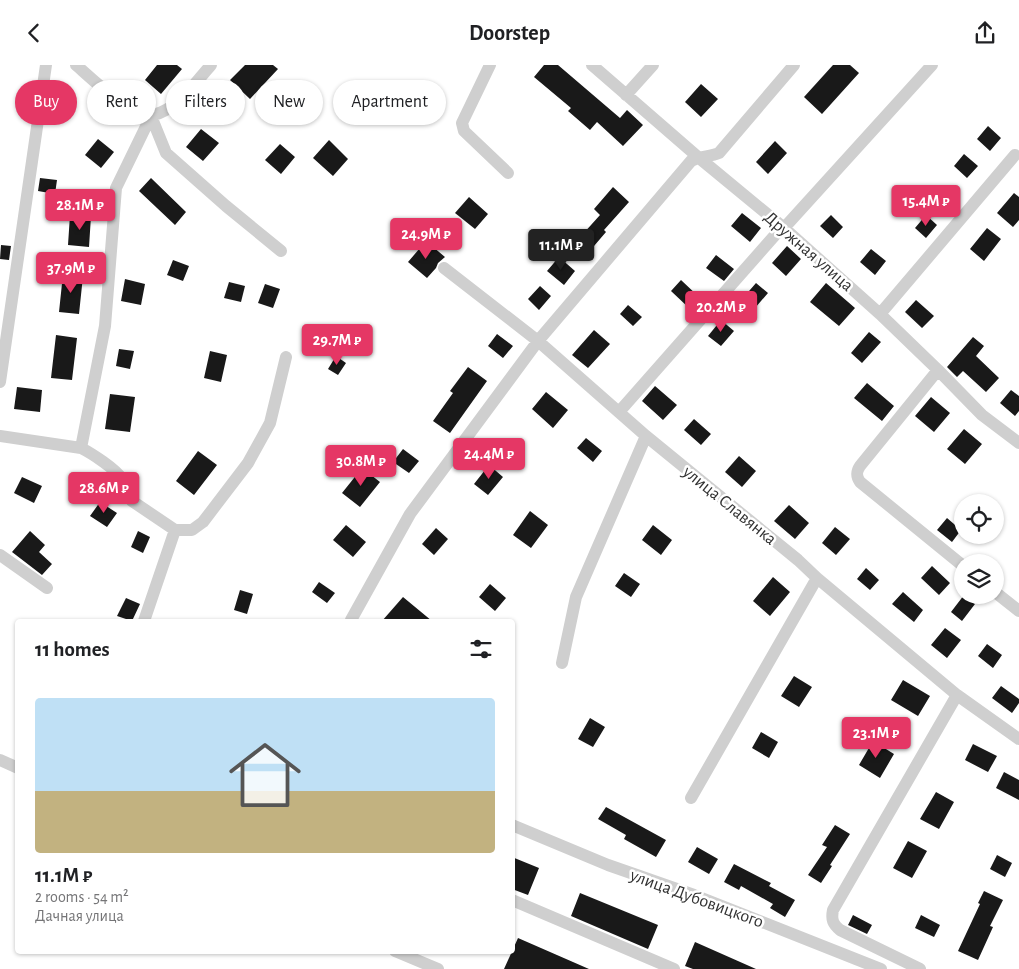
<!DOCTYPE html>
<html lang="en">
<head>
<meta charset="utf-8">
<style>
	body { margin:0; font-family:"Alegreya Sans",sans-serif; background:#f6f6f6; color:#202124; height:100vh; display:flex; flex-direction:column; font-size:19px; white-space:nowrap }
	* { box-sizing:border-box; margin:0 }
	p { font-size:16px; color:#757577 }
	.icon { flex:none; width:28px; height:28px; fill:none; stroke:currentColor; stroke-width:2; stroke-linecap:round; stroke-linejoin:round }
	.map { position:relative; flex:1; overflow:hidden }
	.side { position:absolute; left:15px; top:554px; width:500px; height:335px; display:flex; flex-direction:column; background:#fff; border-radius:5px; box-shadow:0 1px 4px #0004 }
	.side>* { flex:none }
	.hud { position:absolute; left:15px; top:15px; width:500px; height:45px; display:flex; gap:10px }
	.controls { position:absolute; left:954px; top:429px; display:grid; gap:10px }
	.controls a { display:grid; place-items:center; width:50px; height:50px; border-radius:50%; background:#fff; box-shadow:0 1px 4px #0004; font-size:25px }
	.price { position:absolute; translate:-50% -42px; padding:0 11px; border-radius:5px; background:#e53765; color:#fff; font-size:16px; line-height:32px; filter:drop-shadow(0 1px 2px #0008) }
	.price::after { content:''; position:absolute; left:50%; top:30px; width:15px; height:11px; margin-left:-8px; background:inherit; clip-path:polygon(0 0,100% 0,50% 100%) }
	.price.active { background:#222; color:#fff }
	ul { padding:0; list-style:none }
	li { display:grid; align-content:center; gap:10px; height:265px; padding:0 20px }
	li span { display:grid; place-items:center; height:155px; border-radius:5px; color:#555 }
	li>.icon { margin-inline-start:auto }
	span .icon { width:90px; height:90px; fill:#fffc; stroke-width:1 }
	li b { font-size:21px }
	h2 { display:flex; justify-content:space-between; align-items:center; height:60px; padding:0 20px; font-size:21px }
	.chip { padding:0 18px; border-radius:22px; background:#fff; box-shadow:0 1px 4px #0004; font-size:18px; line-height:45px }
	.chip.active { background:#e53765; color:#fff }
	header { display:flex; justify-content:space-between; align-items:center; height:65px; padding:0 20px; background:#fff; font-size:22px; font-weight:700 }
	.map>svg:first-child { display:block }
</style>
</head>
<body>
<header><svg class="icon" aria-label="back" viewBox="0 0 24 24"><path d="M15 5l-7 7 7 7"/></svg>Doorstep<svg class="icon" aria-label="share" viewBox="0 0 24 24"><path d="M12 15V3M7 8l5-5 5 5M5 13v7h14v-7"/></svg></header>
<div class="map">
<svg width="1019" height="904" viewBox="0 0 1019 904">
	<rect width="100%" height="100%" fill="#fff"/>
	<path fill="#191919" d="M157,0H177L182,4L161,29L145,15Z
		M245,0H273L278,4L250,34L230,15Z
		M544,0H558L620,53L627,45L643,60L623,81L597,57L590,65L568,46L571,43L534,12Z
		M833,0H850L859,8L822,49L804,32Z
		M701,19L718,34L701,52L685,37Z
		M988,61L1001,73L990,86L977,74Z
		M201,64L219,78L203,96L186,82Z
		M98,74L114,87L101,103L85,90Z
		M329,75L348,94L333,111L313,93Z
		M775,76L787,88L768,109L756,97Z
		M280,79L295,92L281,109L265,95Z
		M964,89L978,101L967,113L954,101Z
		M40,113L57,115L55,129L38,126Z
		M151,113L186,147L175,160L139,126Z
		M613,122L629,137L604,165L606,167L594,181L582,170L600,150L594,144Z
		M1014,128L1019,132V155L1013,162L997,148Z
		M469,132L488,149L475,164L455,148Z
		M742,148L761,163L750,177L731,161Z
		M70,150L91,151L89,182L68,180Z
		M831,150L843,162L833,173L820,161Z
		M926,150L937,160L926,173L915,163Z
		M987,163L1001,174L984,196L970,184Z
		M426,176L445,192L438,198L436,203L427,213L408,197Z
		M1,180L11,181L9,195L0,194Z
		M787,181L801,194L786,211L772,198Z
		M871,184L886,196L875,210L860,197Z
		M716,190L734,204L724,216L706,203Z
		M559,192L575,206L564,220L547,206Z
		M173,195L189,201L183,216L167,210Z
		M63,209L83,211L79,249L59,247Z
		M125,214L145,219L141,240L121,236Z
		M681,215L699,232L689,243L671,226Z
		M229,217L245,221L241,237L224,233Z
		M756,218L768,228L755,243L743,233Z
		M826,218L855,243L839,261L810,237Z
		M265,219L280,224L273,243L258,238Z
		M540,221L551,231L539,245L528,234Z
		M916,235L934,251L922,263L905,247Z
		M628,240L642,252L633,261L620,249Z
		M721,255L734,266L721,281L708,271Z
		M594,265L610,279L588,303L572,290Z
		M869,267L881,277L862,298L851,288Z
		M497,269L513,281L503,293L488,281Z
		M56,270L77,273L72,315L51,313Z
		M973,272L984,281L976,291L999,313L986,327L963,306L957,312L947,302Z
		M119,284L134,286L130,304L116,301Z
		M210,286L227,290L221,317L204,313Z
		M336,291L346,298L338,310L328,304Z
		M468,302L487,316L450,368L433,356L453,328L450,326Z
		M867,318L894,341L882,356L854,333Z
		M655,321L677,340L663,355L642,336Z
		M17,322L42,325L40,347L14,344Z
		M1011,325L1019,331V346L1015,351L1000,338Z
		M546,327L568,345L553,363L532,344Z
		M110,329L135,332L130,367L105,364Z
		M931,332L950,348L934,367L915,351Z
		M694,354L711,369L701,380L684,365Z
		M964,364L982,379L965,399L947,384Z
		M586,373L602,386L593,397L577,383Z
		M403,384L419,396L409,408L393,397Z
		M198,386L217,400L194,430L176,416Z
		M739,391L756,406L742,422L725,407Z
		M489,400L503,412L488,430L474,419Z
		M362,403L380,417L360,442L342,428Z
		M82,408L104,420L96,434L74,422Z
		M22,412L42,421L34,438L14,428Z
		M100,437L117,448L107,462L90,451Z
		M789,440L809,458L795,474L774,456Z
		M530,446L548,460L531,483L513,470Z
		M947,453L961,465L952,477L937,465Z
		M346,460L366,477L353,492L333,475Z
		M653,460L672,475L661,490L642,475Z
		M835,462L850,474L836,490L822,478Z
		M436,463L448,474L434,490L422,479Z
		M30,466L45,480L39,487L52,499L42,510L12,487Z
		M138,466L150,472L143,488L131,482Z
		M932,501L950,518L939,530L921,513Z
		M866,503L879,515L870,525L857,514Z
		M624,508L640,519L631,532L615,521Z
		M773,512L790,527L770,551L753,536Z
		M319,517L335,528L327,538L312,527Z
		M490,519L506,533L495,546L479,532Z
		M240,525L253,529L247,549L234,545Z
		M903,527L923,545L914,557L892,539Z
		M964,530L975,539L962,556L951,547Z
		M403,532L432,556H382Z
		M126,533L140,539L132,556L117,551Z
		M945,563L961,575L947,593L931,580Z
		M987,579L1002,590L993,603L978,591Z
		M794,611L812,622L799,642L781,631Z
		M903,615L930,631L918,651L891,635Z
		M1001,621L1019,634V638L1012,648L992,633Z
		M590,653L605,662L593,682L578,674Z
		M761,667L778,677L769,693L752,683Z
		M873,676L894,689L880,713L859,700Z
		M973,679L997,691L988,707L965,695Z
		M1004,707L1019,715V735L996,723Z
		M936,727L954,737L939,764L920,754Z
		M606,742L666,775L656,792L624,774L626,770L598,754Z
		M835,760L850,769L830,800L832,801L821,818L808,810L827,782L822,780Z
		M908,776L927,786L912,813L893,803Z
		M697,782L718,794L709,809L688,797Z
		M997,790L1012,798L1005,812L990,804Z
		M512,792L539,803L528,830L512,824Z
		M734,799L771,818L769,821L795,835L785,852L770,843L773,839L741,821L739,825L724,817Z
		M984,826L1003,835L990,861L993,862L978,895L958,886L980,839L978,838Z
		M580,828L658,860L648,884L571,851Z
		M853,850L872,860L867,869L848,860Z
		M921,850L940,860L934,872L915,863Z
		M518,873L589,904H504Z
		M695,877L756,904H693L685,901Z"/>
	<g fill="none" stroke-linecap="round" stroke-linejoin="round">
		<path stroke="#cfcfcf" stroke-width="12" d="M76,0C91,13 133,54 153,50C177,45 195,18 211,0
			M490,0L462,58L464,66L508,108
			M592,0L698,92L784,163L880,249L938,305L982,350L1019,378
			M626,30L653,0
			M151,51L166,88L226,141L281,186
			M444,203L538,276L646,371L798,495L817,513L957,630L1019,674
			M880,249L1015,90
			M938,305L860,401C856,407 856,411 860,417L962,500
			M0,317L46,0
			M619,347L776,169L784,163L932,0
			M0,371L81,383C91,388 116,404 122,414C126,422 126,429 132,436L175,465
			M81,383L105,261L116,123L151,51
			M0,490L47,523
			M995,527L1019,546
			M351,555L410,449L538,276L691,96C700,91 709,92 719,88L794,0
			M144,556L175,465H192L203,457L248,398L270,358L286,292
			M562,598L576,532L646,371
			M0,695L18,703
			M691,733L817,513
			M512,760L608,800L694,830L881,904
			M512,835L674,904
			M395,886L438,904
			M920,904L840,865C833,859 831,855 833,845L957,630"/>
	</g>
	<g text-anchor="middle" stroke-width="5" stroke-linejoin="round" paint-order="stroke">
		<g font-size="18" fill="#323232" stroke="#fff">
			<text transform="translate(809 186) rotate(41)" y="6">Дружная улица</text>
			<text transform="translate(730 440) rotate(39)" y="6">улица Славянка</text>
			<text transform="translate(697 833) rotate(20)" y="6">улица Дубовицкого</text>
		</g>
	</g>
</svg>
<div class="controls">
<a><svg class="icon" aria-label="locate" viewBox="0 0 24 24"><circle cx="12" cy="12" r="6"/><path d="M12 2v4M12 18v4M2 12h4M18 12h4"/></svg></a>
<a><svg class="icon" aria-label="layers" viewBox="0 0 24 24"><path d="M12 4l9 5-9 5-9-5zM3 14l9 5 9-5"/></svg></a>
</div>
<b class="price" style="left:926px;top:162px">15.4M ₽</b>
<b class="price" style="left:80px;top:166px">28.1M ₽</b>
<b class="price" style="left:426px;top:195px">24.9M ₽</b>
<b class="price active" style="left:561px;top:206px">11.1M ₽</b>
<b class="price" style="left:71px;top:229px">37.9M ₽</b>
<b class="price" style="left:721px;top:268px">20.2M ₽</b>
<b class="price" style="left:337px;top:301px">29.7M ₽</b>
<b class="price" style="left:489px;top:415px">24.4M ₽</b>
<b class="price" style="left:361px;top:422px">30.8M ₽</b>
<b class="price" style="left:104px;top:449px">28.6M ₽</b>
<b class="price" style="left:876px;top:694px">23.1M ₽</b>
<div class="hud">
<a class="chip active">Buy</a>
<a class="chip">Rent</a>
<a class="chip">Filters</a>
<a class="chip">New</a>
<a class="chip">Apartment</a>
</div>
<section class="side">
<h2>11 homes<svg class="icon" aria-label="filters" viewBox="0 0 24 24"><path d="M4 7h16M4 17h16"/><circle cx="9" cy="7" r="2"/><circle cx="15" cy="17" r="2"/></svg></h2>
<ul>
<li><span style="background:linear-gradient(#bfe0f5 60%,#c2b280 0)"><svg class="icon" aria-label="home" viewBox="0 0 24 24"><path d="M3 11l9-7 9 7M6 9v11h12V9"/></svg></span><div><b>11.1M ₽</b><p>2 rooms · 54 m²</p><p>Дачная улица</p></div></li>
</ul>
</section>
</div>
</body>
</html>
